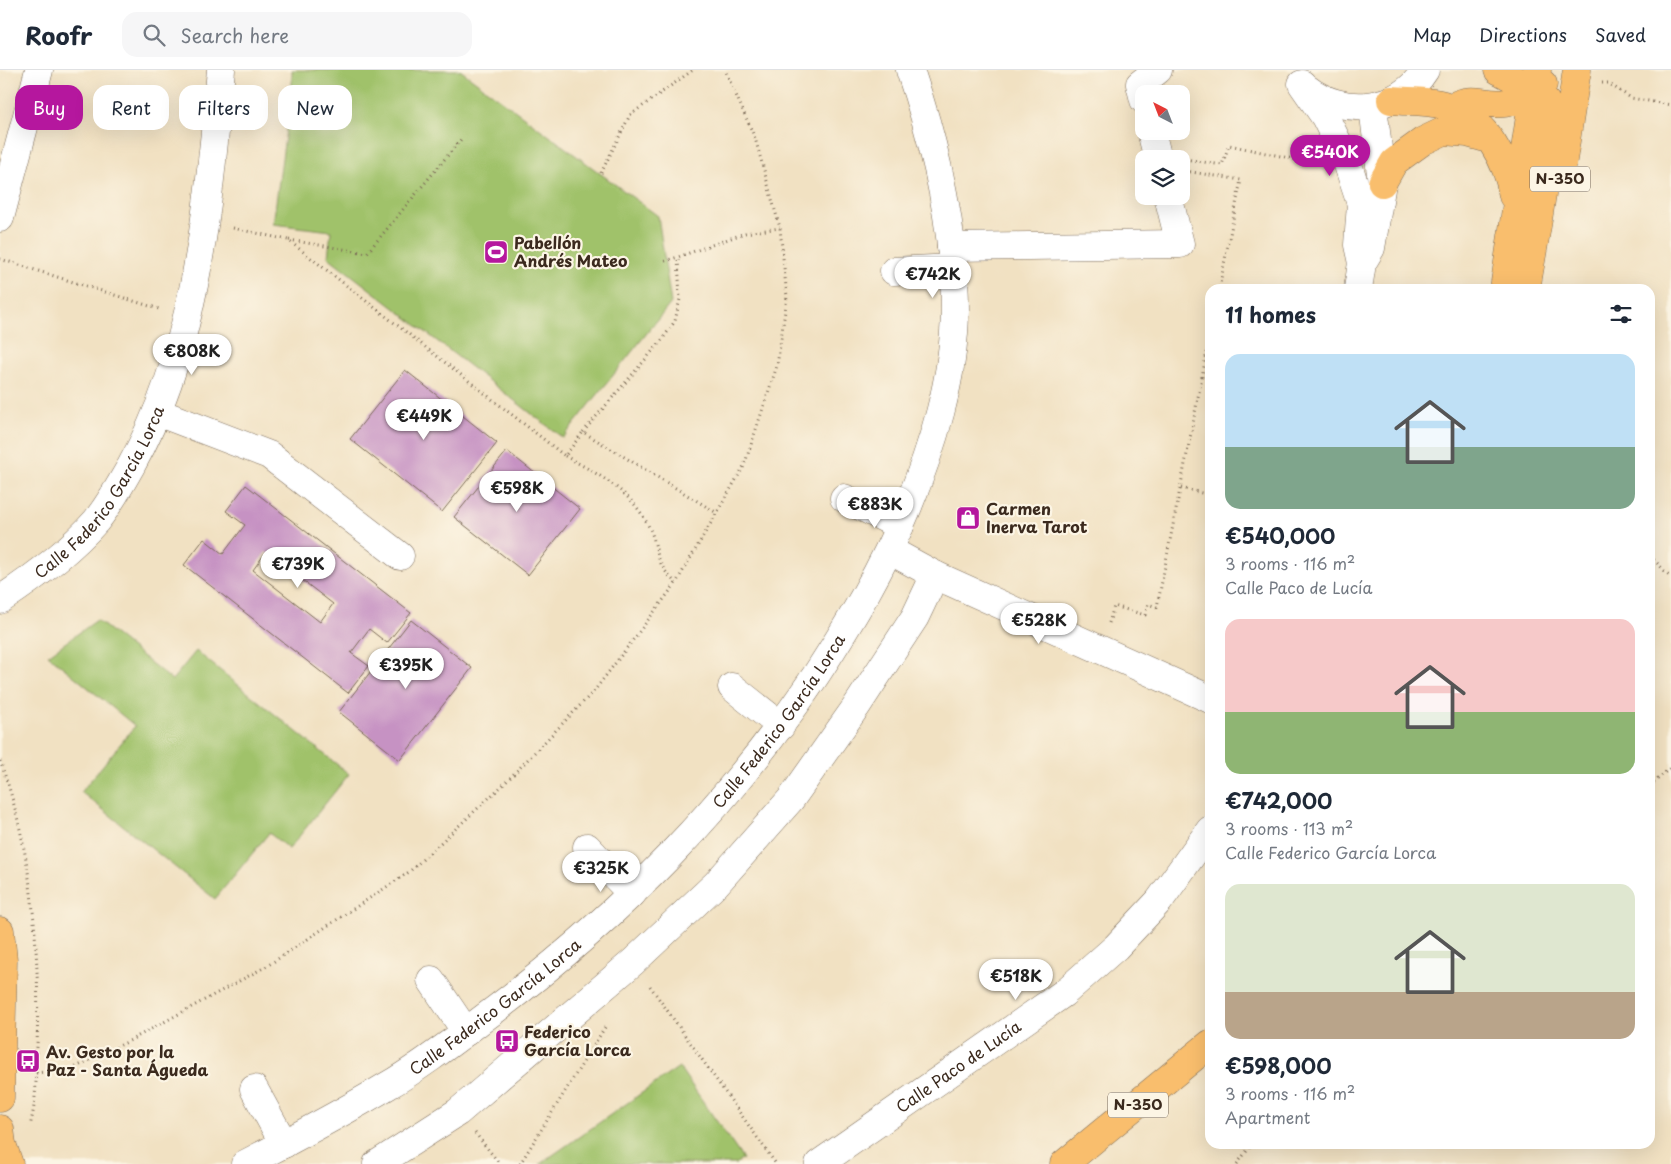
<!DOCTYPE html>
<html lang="en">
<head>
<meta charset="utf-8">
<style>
	body { margin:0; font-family:"Playpen Sans",sans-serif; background:#f6f6f7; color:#1f2937; height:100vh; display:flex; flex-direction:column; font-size:19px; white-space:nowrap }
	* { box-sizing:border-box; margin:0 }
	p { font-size:16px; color:#747a83 }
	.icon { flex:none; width:28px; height:28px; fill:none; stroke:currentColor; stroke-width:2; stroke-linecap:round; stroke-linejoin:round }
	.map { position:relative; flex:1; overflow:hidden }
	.panel { position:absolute; left:1205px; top:214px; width:450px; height:865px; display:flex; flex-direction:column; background:#fff; border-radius:15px; box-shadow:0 5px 20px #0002 }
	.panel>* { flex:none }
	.banner { position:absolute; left:15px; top:15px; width:475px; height:45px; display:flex; gap:10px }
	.needle { width:32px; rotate:318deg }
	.fabs { position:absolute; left:1135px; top:15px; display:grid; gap:10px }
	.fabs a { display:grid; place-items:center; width:55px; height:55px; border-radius:10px; background:#fff; box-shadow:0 5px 20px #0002; font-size:25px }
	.price { position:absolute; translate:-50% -42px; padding:0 11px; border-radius:18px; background:#fff; color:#222; font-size:16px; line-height:32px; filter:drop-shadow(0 1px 2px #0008) }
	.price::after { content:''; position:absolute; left:50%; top:30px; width:15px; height:11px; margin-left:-8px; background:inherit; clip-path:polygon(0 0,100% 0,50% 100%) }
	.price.current { background:#b5179e; color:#fff }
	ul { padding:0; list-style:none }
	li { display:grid; align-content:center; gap:10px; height:265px; padding:0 20px }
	li span { display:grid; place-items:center; height:155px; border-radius:15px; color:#555 }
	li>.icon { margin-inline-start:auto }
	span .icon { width:90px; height:90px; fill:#fffc; stroke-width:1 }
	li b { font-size:21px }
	h2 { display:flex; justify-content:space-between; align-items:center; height:60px; padding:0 20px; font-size:21px }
	.pill { padding:0 18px; border-radius:15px; background:#fff; box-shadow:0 5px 20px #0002; font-size:18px; line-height:45px }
	.pill.current { background:#b5179e; color:#fff }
	header { display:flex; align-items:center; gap:30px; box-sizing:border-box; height:70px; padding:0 25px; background:#fff; border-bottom:1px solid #e0e1e3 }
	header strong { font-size:24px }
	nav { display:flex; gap:28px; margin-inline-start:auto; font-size:18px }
	.search { width:350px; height:45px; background:#f6f6f7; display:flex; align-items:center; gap:12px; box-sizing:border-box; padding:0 18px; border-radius:15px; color:#747a83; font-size:19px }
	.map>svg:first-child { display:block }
</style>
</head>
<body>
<header>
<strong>Roofr</strong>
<div class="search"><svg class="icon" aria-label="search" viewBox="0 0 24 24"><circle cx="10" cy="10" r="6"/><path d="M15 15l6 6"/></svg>Search here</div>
<nav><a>Map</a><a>Directions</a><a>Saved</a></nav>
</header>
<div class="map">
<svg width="1671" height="1094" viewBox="0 0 1671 1094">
	<rect width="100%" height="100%" fill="#fcf5e5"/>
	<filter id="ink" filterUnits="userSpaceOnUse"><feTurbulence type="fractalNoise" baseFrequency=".02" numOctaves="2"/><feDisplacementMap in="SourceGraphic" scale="10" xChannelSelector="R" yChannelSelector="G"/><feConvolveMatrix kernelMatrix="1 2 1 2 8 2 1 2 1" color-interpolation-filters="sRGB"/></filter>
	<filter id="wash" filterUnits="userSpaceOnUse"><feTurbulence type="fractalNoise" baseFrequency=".0096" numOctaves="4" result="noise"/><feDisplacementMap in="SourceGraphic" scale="20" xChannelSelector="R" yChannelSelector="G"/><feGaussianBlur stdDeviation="1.12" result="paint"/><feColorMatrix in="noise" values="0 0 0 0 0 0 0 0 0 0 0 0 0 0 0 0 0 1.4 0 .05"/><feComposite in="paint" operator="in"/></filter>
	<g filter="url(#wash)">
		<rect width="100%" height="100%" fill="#f1e1c2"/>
		<path fill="#a0c26b" stroke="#6e7644" d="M292,0H460L658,146L671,233L563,368L328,187L331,161L273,154L292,16Z
			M97,550L172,610L196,581L349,704L289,779L269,763L215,829L81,722L135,656L48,585Z
			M679,997L743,1089L736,1094H540Z"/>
		<g id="blocks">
			<path fill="#c692c3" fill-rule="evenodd" d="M405,300L497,373L442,442L350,369Z
				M507,381L580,439L528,505L454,447Z
				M246,415L411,543L387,573L369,559L351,583L369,596L348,623L184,495L204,469L223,484L245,455L226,441ZM266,482L333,534L320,552L253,500Z
				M411,550L472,598L400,690L339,642Z"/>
		</g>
	</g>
	<g filter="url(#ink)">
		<use href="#blocks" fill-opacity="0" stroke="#7b6a57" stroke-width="1"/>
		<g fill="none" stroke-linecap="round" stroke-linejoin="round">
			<defs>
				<g id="minor">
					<path d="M1302,14L1325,47L1346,89L1361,134L1358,175L1362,193"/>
					<path d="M1306,18C1343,47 1399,42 1425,0"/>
					<path d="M1144,30L1140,14L1158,0"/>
					<path d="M1151,61L1158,89"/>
					<path d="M0,148L39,0"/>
					<path d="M951,177L1180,174L1168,126"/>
					<path d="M894,201L953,198"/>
					<path d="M1358,219L1362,193L1371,178L1382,113L1373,36"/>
					<path d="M157,342L269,385L400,486"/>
					<path d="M844,428L900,456"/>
					<path d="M889,480L935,505L1210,629"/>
					<path id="s1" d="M0,530C35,507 69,482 96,451C110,434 120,415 131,396C198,276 208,134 221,0"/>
					<path d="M732,617L781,656"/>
					<path d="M587,777L632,824"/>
					<path d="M431,910L466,962"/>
					<path d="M254,1019L284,1074"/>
					<path id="s2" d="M245,1094C293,1069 341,1044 387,1016C425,994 461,965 496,939C622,843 728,736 816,605C851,551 883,498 907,439C933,376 954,309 955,241C955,159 936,77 910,0"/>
					<path d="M377,1094L458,1042L633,892L716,814L791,729L856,637L915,547L935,505"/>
					<path id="s3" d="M819,1094L1064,923L1116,877L1159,831L1210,760"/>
				</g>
				<path id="major" d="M0,861L3,890L0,1028
					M0,1059L2,1074L9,1094"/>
				<path id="highway" d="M1498,0C1510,7 1539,21 1546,32C1558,51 1531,189 1526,219
					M1391,30C1410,32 1435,30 1452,38C1486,52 1508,92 1513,126
					M1452,37C1472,25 1485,36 1505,33C1519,31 1533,23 1543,14
					M1562,96L1577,0
					M1382,113L1394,92L1423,71L1444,61L1467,63L1489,69
					M1504,219L1537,0
					M1064,1094L1210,974"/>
			</defs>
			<use href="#minor" stroke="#7b6a57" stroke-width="29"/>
			<use href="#major" stroke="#7b6a57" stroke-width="29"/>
			<use href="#highway" stroke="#7b6a57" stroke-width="29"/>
			<path stroke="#7b6a57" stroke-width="3" stroke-dasharray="1 4" stroke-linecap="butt" d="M1602,13H1608L1631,28L1671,35
				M1185,89L1222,95L1229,75L1317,94
				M1185,101L1241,110L1219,219
				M601,103L630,45L693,0
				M233,158L288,170L565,386L583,362L717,443
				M289,170L367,183L463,67
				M0,189L159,239
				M665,191L678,187
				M583,362L662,270L675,251L680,229L678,187L745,163L780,158
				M565,386C596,403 630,420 647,453C661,479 651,489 676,513
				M1181,418L1210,425
				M1650,486L1671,507
				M1109,553L1114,536L1145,545L1148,534L1157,537L1210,266
				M0,691C33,780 40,882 37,976C36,1003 37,1030 30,1056
				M1650,716L1671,697
				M650,916L776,1094
				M36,1003L72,999L131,970L267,896L409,802L504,714L595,620L676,513L744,396L777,296L787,227L780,158L755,68L725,0
				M475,1063L500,1094
				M520,1094L607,954
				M1237,1094L1252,1074"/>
			<use href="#minor" stroke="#fff" stroke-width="28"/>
			<use href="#major" stroke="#f9be6d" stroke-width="28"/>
			<use href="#highway" stroke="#f9be6d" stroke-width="28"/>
		</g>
	</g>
	<defs>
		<symbol id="stadium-square" viewBox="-11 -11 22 22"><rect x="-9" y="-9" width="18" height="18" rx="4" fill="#b5179e" stroke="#fcf5e5"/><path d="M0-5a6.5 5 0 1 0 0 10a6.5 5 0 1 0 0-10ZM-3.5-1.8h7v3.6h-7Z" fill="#fff"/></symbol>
		<symbol id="shop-square" viewBox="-11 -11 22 22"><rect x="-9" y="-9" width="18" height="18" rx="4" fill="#b5179e" stroke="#fcf5e5"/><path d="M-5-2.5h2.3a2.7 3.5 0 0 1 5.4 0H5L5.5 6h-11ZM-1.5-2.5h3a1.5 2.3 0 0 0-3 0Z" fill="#fff"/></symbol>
		<symbol id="bus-square" viewBox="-11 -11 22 22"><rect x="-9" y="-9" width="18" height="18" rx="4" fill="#b5179e" stroke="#fcf5e5"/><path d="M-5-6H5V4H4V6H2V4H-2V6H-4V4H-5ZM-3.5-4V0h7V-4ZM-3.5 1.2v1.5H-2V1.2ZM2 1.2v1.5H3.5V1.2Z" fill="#fff"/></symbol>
	</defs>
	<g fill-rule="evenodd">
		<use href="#stadium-square" x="482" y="168" width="28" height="28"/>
		<use href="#shop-square" x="954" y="434" width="28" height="28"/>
		<use href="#bus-square" x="493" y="957" width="28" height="28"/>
		<use href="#bus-square" x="14" y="977" width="28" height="28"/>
	</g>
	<g text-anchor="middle" stroke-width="4.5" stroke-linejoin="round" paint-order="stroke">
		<g fill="#fcf5e5" stroke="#75675a" stroke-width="1">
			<rect x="1530" y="96.5" width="60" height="25" rx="4"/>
			<rect x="1108" y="1022.5" width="60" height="25" rx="4"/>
		</g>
		<g font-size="15" font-weight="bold" fill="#3b2a1e">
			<text x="1560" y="114">N-350</text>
			<text x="1138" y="1040">N-350</text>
		</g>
		<g font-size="16" font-weight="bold" fill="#3b2a1e" stroke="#fcf5e5" text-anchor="start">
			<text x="514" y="179">Pabellón<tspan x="514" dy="18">Andrés Mateo</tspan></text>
			<text x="986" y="445">Carmen<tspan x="986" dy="18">Inerva Tarot</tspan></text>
			<text x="524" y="968">Federico<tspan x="524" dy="18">García Lorca</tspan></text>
			<text x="46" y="988">Av. Gesto por la<tspan x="46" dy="18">Paz - Santa Águeda</tspan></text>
		</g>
		<g font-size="16" fill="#3b2a1e" stroke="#fcf5e5">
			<text dy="6" stroke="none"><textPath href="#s1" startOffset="150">Calle Federico García Lorca</textPath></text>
			<text dy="6" stroke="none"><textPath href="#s2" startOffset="701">Calle Federico García Lorca</textPath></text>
			<text dy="6" stroke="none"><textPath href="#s2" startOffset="296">Calle Federico García Lorca</textPath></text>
			<text dy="6" stroke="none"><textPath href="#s3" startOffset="170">Calle Paco de Lucía</textPath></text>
		</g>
	</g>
</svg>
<div class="fabs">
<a><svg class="needle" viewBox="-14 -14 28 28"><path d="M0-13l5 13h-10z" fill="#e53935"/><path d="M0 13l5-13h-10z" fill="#747a83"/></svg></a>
<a><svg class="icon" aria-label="layers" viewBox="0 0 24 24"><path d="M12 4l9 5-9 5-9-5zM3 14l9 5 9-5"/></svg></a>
</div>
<b class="price current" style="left:1330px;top:107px">€540K</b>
<b class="price" style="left:933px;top:229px">€742K</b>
<b class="price" style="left:192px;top:306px">€808K</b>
<b class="price" style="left:424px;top:371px">€449K</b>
<b class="price" style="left:517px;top:443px">€598K</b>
<b class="price" style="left:875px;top:459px">€883K</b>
<b class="price" style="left:298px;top:519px">€739K</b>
<b class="price" style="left:1039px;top:575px">€528K</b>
<b class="price" style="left:406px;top:620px">€395K</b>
<b class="price" style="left:601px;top:823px">€325K</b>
<b class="price" style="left:1016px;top:931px">€518K</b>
<div class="banner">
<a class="pill current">Buy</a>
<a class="pill">Rent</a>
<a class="pill">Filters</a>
<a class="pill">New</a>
</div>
<section class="panel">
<h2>11 homes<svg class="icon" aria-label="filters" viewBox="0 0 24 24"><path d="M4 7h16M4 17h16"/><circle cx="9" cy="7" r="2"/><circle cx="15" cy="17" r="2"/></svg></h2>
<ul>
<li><span style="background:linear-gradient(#bfe0f5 60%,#7fa58c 0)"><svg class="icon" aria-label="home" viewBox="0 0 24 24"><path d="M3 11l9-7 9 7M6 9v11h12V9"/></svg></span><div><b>€540,000</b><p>3 rooms · 116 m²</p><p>Calle Paco de Lucía</p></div></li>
<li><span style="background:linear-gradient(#f6c9c9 60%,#8fb573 0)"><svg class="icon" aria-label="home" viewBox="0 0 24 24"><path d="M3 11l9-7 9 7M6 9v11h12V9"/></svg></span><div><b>€742,000</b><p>3 rooms · 113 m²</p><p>Calle Federico García Lorca</p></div></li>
<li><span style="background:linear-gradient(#dfe7d0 70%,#b9a48a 0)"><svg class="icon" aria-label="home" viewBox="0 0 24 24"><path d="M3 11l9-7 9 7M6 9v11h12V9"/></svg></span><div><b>€598,000</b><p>3 rooms · 116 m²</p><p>Apartment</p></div></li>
</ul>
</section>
</div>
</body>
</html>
